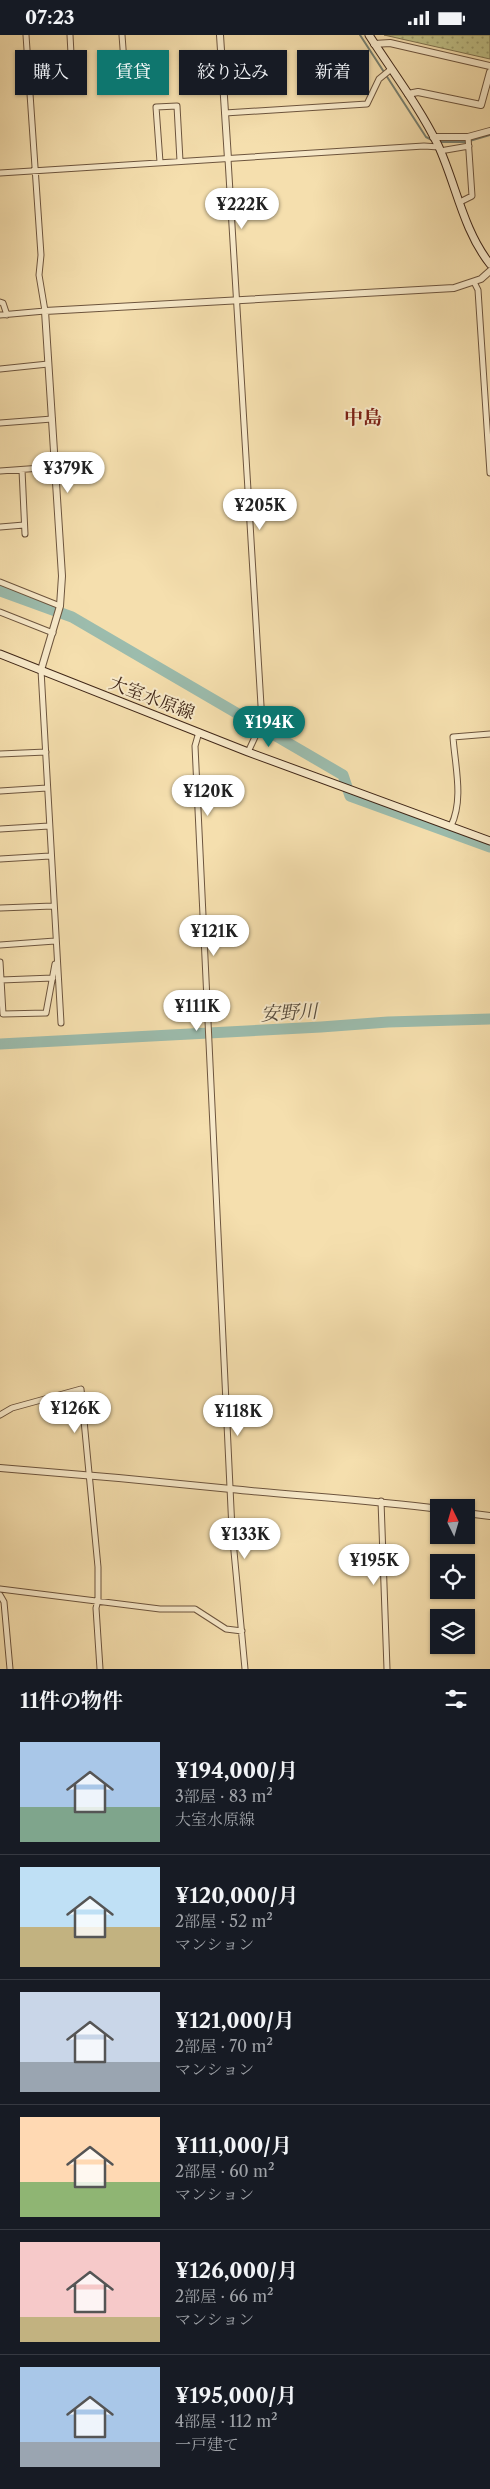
<!DOCTYPE html>
<html lang="ja">
<head>
<meta charset="utf-8">
<style>
	body { margin:0; font-family:"Libre Caslon Text","Noto Serif JP",serif; background:#20242c; color:#f1f3f6; height:100vh; display:flex; flex-direction:column; font-size:19px; white-space:nowrap }
	* { box-sizing:border-box; margin:0 }
	p { font-size:16px; color:#9ea1a6 }
	.icon { flex:none; width:28px; height:28px; fill:none; stroke:currentColor; stroke-width:2; stroke-linecap:round; stroke-linejoin:round }
	.map { position:relative; height:1634px; overflow:hidden }
	.panel { display:flex; flex-direction:column; background:#171b24; flex:1 }
	.panel>* { flex:none }
	.banner { position:absolute; left:15px; top:15px; width:460px; height:45px; display:flex; gap:10px }
	.needle { width:32px; rotate:355deg }
	.tools { position:absolute; left:430px; top:1464px; display:grid; gap:10px }
	.tools a { display:grid; place-items:center; width:45px; height:45px; border-radius:0px; background:#171b24; box-shadow:0 1px 4px #0004; font-size:25px }
	.price { position:absolute; translate:-50% -42px; padding:0 11px; border-radius:18px; background:#fff; color:#222; font-size:16px; line-height:32px; filter:drop-shadow(0 1px 2px #0008) }
	.price::after { content:''; position:absolute; left:50%; top:30px; width:15px; height:11px; margin-left:-8px; background:inherit; clip-path:polygon(0 0,100% 0,50% 100%) }
	.price.selected { background:#0f766e; color:#fff }
	ul { padding:0; list-style:none }
	li { display:flex; align-items:center; gap:15px; height:125px; padding:0 20px }
	li+li { border-top:1px solid #363941 }
	li span { display:grid; place-items:center; flex:none; width:140px; height:100px; border-radius:0px; color:#555 }
	li>.icon { margin-inline-start:auto }
	span .icon { width:60px; height:60px; fill:#fffc; stroke-width:1 }
	li b { font-size:21px }
	h2 { display:flex; justify-content:space-between; align-items:center; height:60px; padding:0 20px; font-size:21px }
	.chip { padding:0 18px; border-radius:0px; background:#171b24; box-shadow:0 1px 4px #0004; font-size:18px; line-height:45px }
	.chip.selected { background:#0f766e; color:#fff }
	.status { display:flex; justify-content:space-between; align-items:center; height:35px; padding:0 25px; background:#171b24; direction:ltr }
	.status svg { height:14px; fill:currentColor }
	.map>svg:first-child { display:block }
</style>
</head>
<body>
<div class="status"><b>07:23</b><svg viewBox="0 0 49 12"><path d="M0 12V9h3v3zM5 12V6h3v6zM10 12V3h3v9zM15 12V0h3v12zM26 1h20v11H26zM47 4h2v5h-2z"/></svg></div>
<div class="map">
<svg width="490" height="1634" viewBox="0 0 490 1634">
	<defs>
		<pattern id="park-dots" width="8" height="8" patternUnits="userSpaceOnUse" patternTransform="scale(1.25)"><rect width="8" height="8" fill="#c0c188"/><path d="M2 2h.1M6 6h.1" fill="none" stroke="#9d9d6e" stroke-width="1.8" stroke-linecap="round"/></pattern>
	</defs>
	<rect width="100%" height="100%" fill="#f5dfae"/>
	<filter id="stains"><feTurbulence type="fractalNoise" baseFrequency=".004" numOctaves="4"/><feColorMatrix values="0 0 0 0 .2 0 0 0 0 .09 0 0 0 0 .02 0 0 0 .5 -.17"/></filter>
	<radialGradient id="worn" r=".72"><stop offset=".6" stop-color="#630" stop-opacity="0"/><stop offset="1" stop-color="#630" stop-opacity=".3"/></radialGradient>
	<path fill="url(#park-dots)" stroke="#807450" d="M384,0H490V24Z"/>
	<g fill="none" stroke-linecap="round" stroke-linejoin="round">
		<path stroke="#778071" stroke-width="2" d="M360,0L426,102L434,106
			M439,107H466L490,100"/>
		<path stroke="#9cbcad" stroke-width="11" d="M0,556L72,582L343,740L350,761L490,812
			M0,1009L321,992L388,987L490,984"/>
		<defs>
			<path id="minor" d="M70,0L73,56
				M122,0L126,54
				M225,78L367,69L379,44L390,35
				M440,116L469,111
				M228,124L262,687L248,717
				M160,127L156,72L177,71L180,126
				M0,138L424,111L439,112
				M460,167L472,161L468,102
				M474,247L478,255L490,438
				M0,267L3,268L7,280
				M0,280L45,276L39,240L41,220L26,0
				M0,334L48,329
				M0,388L52,384
				M22,435L25,499
				M0,436L55,432
				M0,492L24,490
				M0,547L60,571
				M0,577L53,598
				M41,635L61,988
				M199,697L195,711L232,1495L245,1634
				M0,719L46,717
				M0,756L47,753
				M451,791C464,764 455,731 453,702L490,699
				M0,794L49,791
				M0,824L50,821
				M0,873L53,871
				M0,910L55,906
				M0,927L3,979L46,978L55,929
				M1,945L53,943
				M0,1380L12,1373L81,1354L98,1532V1565L96,1573L100,1634
				M381,1466L387,1634
				M0,1554L160,1574H195L226,1594L242,1596
				M0,1560L4,1567L10,1634"/>
			<path id="tertiary" d="M220,0L228,124
				M374,9L390,8L490,31
				M408,59L418,57L481,70L490,37
				M433,102H468L490,96
				M41,635L60,571L62,541L45,276L454,253L481,244L490,236
				M0,1433C77,1439 154,1446 231,1454C300,1461 370,1465 439,1474
				M466,1478L490,1481"/>
			<path id="secondary" d="M369,0C392,36 419,71 438,110C456,149 463,195 490,229
				M0,619L248,717L490,806"/>
		</defs>
		<use href="#minor" stroke="#6d553e" stroke-width="7"/>
		<use href="#tertiary" stroke="#6d553e" stroke-width="8"/>
		<use href="#secondary" stroke="#402718" stroke-width="9"/>
		<use href="#minor" stroke="#f8eaca" stroke-width="5"/>
		<use href="#tertiary" stroke="#f8eaca" stroke-width="6"/>
		<use href="#secondary" stroke="#f8eaca" stroke-width="7"/>
	</g>
	<g text-anchor="middle" stroke-width="4" stroke-linejoin="round" paint-order="stroke">
		<g font-size="18" fill="#402718" stroke="#f8eaca">
			<text transform="translate(152 663) rotate(21)" y="6">大室水原線</text>
		</g>
		<g font-size="19" font-weight="bold" fill="#7a1f14" stroke="#f8eaca">
			<text x="363" y="389">中島</text>
		</g>
		<g font-size="19" font-style="italic" fill="#574c3d" stroke="#f8eaca">
			<text transform="translate(289 977) rotate(-3)" y="7">安野川</text>
		</g>
	</g>
	<rect width="100%" height="100%" filter="url(#stains)"/>
	<rect width="100%" height="100%" fill="url(#worn)"/>
</svg>
<div class="tools">
<a><svg class="needle" viewBox="-14 -14 28 28"><path d="M0-13l5 13h-10z" fill="#e53935"/><path d="M0 13l5-13h-10z" fill="#9ea1a6"/></svg></a>
<a><svg class="icon" aria-label="locate" viewBox="0 0 24 24"><circle cx="12" cy="12" r="6"/><path d="M12 2v4M12 18v4M2 12h4M18 12h4"/></svg></a>
<a><svg class="icon" aria-label="layers" viewBox="0 0 24 24"><path d="M12 4l9 5-9 5-9-5zM3 14l9 5 9-5"/></svg></a>
</div>
<b class="price" style="left:242px;top:195px">¥222K</b>
<b class="price" style="left:68px;top:459px">¥379K</b>
<b class="price" style="left:260px;top:496px">¥205K</b>
<b class="price selected" style="left:269px;top:713px">¥194K</b>
<b class="price" style="left:208px;top:782px">¥120K</b>
<b class="price" style="left:214px;top:922px">¥121K</b>
<b class="price" style="left:197px;top:997px">¥111K</b>
<b class="price" style="left:75px;top:1399px">¥126K</b>
<b class="price" style="left:238px;top:1402px">¥118K</b>
<b class="price" style="left:245px;top:1525px">¥133K</b>
<b class="price" style="left:374px;top:1551px">¥195K</b>
<div class="banner">
<a class="chip">購入</a>
<a class="chip selected">賃貸</a>
<a class="chip">絞り込み</a>
<a class="chip">新着</a>
</div>
</div>
<section class="panel">
<h2>11件の物件<svg class="icon" aria-label="filters" viewBox="0 0 24 24"><path d="M4 7h16M4 17h16"/><circle cx="9" cy="7" r="2"/><circle cx="15" cy="17" r="2"/></svg></h2>
<ul>
<li><span style="background:linear-gradient(#a9c7e8 65%,#7fa58c 0)"><svg class="icon" aria-label="home" viewBox="0 0 24 24"><path d="M3 11l9-7 9 7M6 9v11h12V9"/></svg></span><div><b>¥194,000/月</b><p>3部屋 · 83 m²</p><p>大室水原線</p></div></li>
<li><span style="background:linear-gradient(#bfe0f5 60%,#c2b280 0)"><svg class="icon" aria-label="home" viewBox="0 0 24 24"><path d="M3 11l9-7 9 7M6 9v11h12V9"/></svg></span><div><b>¥120,000/月</b><p>2部屋 · 52 m²</p><p>マンション</p></div></li>
<li><span style="background:linear-gradient(#c9d6e8 70%,#9aa5b1 0)"><svg class="icon" aria-label="home" viewBox="0 0 24 24"><path d="M3 11l9-7 9 7M6 9v11h12V9"/></svg></span><div><b>¥121,000/月</b><p>2部屋 · 70 m²</p><p>マンション</p></div></li>
<li><span style="background:linear-gradient(#ffd9b3 65%,#8fb573 0)"><svg class="icon" aria-label="home" viewBox="0 0 24 24"><path d="M3 11l9-7 9 7M6 9v11h12V9"/></svg></span><div><b>¥111,000/月</b><p>2部屋 · 60 m²</p><p>マンション</p></div></li>
<li><span style="background:linear-gradient(#f6c9c9 75%,#c2b280 0)"><svg class="icon" aria-label="home" viewBox="0 0 24 24"><path d="M3 11l9-7 9 7M6 9v11h12V9"/></svg></span><div><b>¥126,000/月</b><p>2部屋 · 66 m²</p><p>マンション</p></div></li>
<li><span style="background:linear-gradient(#a9c7e8 75%,#9aa5b1 0)"><svg class="icon" aria-label="home" viewBox="0 0 24 24"><path d="M3 11l9-7 9 7M6 9v11h12V9"/></svg></span><div><b>¥195,000/月</b><p>4部屋 · 112 m²</p><p>一戸建て</p></div></li>
</ul>
</section>
</body>
</html>
